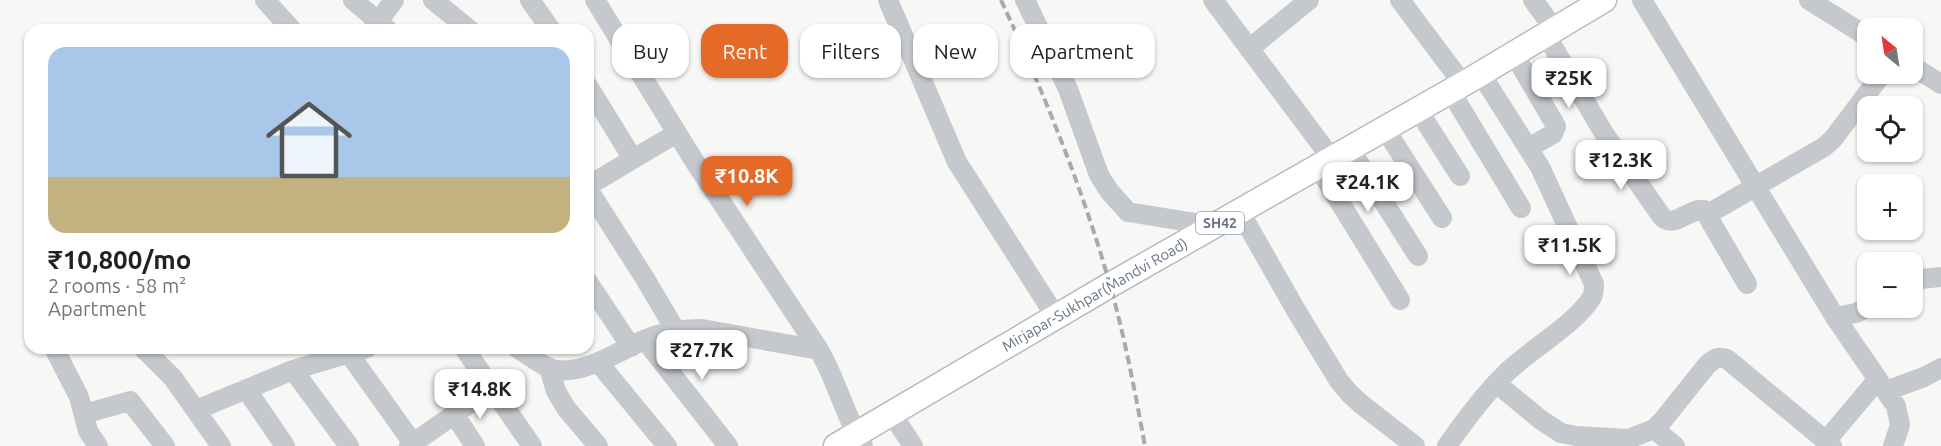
<!DOCTYPE html>
<html lang="en">
<head>
<meta charset="utf-8">
<style>
	body { margin:0; font-family:Ubuntu,sans-serif; background:#f2f2f2; color:#222; height:100vh; display:flex; flex-direction:column; font-size:22px; white-space:nowrap }
	* { box-sizing:border-box; margin:0 }
	p { font-size:20px; color:#767676 }
	.icon { flex:none; width:33px; height:33px; fill:none; stroke:currentColor; stroke-width:2; stroke-linecap:round; stroke-linejoin:round }
	.map { position:relative; flex:1; overflow:hidden }
	.panel { position:absolute; left:24px; top:24px; width:570px; height:330px; display:flex; flex-direction:column; background:#fff; border-radius:18px; box-shadow:0 2px 4px #0004 }
	.panel>* { flex:none }
	.hud { position:absolute; left:612px; top:24px; width:570px; height:54px; display:flex; gap:12px }
	.needle { width:39px; rotate:330deg }
	.tools { position:absolute; left:1857px; top:18px; display:grid; gap:12px }
	.tools a { display:grid; place-items:center; width:66px; height:66px; border-radius:12px; background:#fff; box-shadow:0 2px 4px #0004; font-size:30px }
	.price { position:absolute; translate:-50% -51px; padding:0 14px; border-radius:12px; background:#fff; color:#222; font-size:20px; line-height:39px; filter:drop-shadow(0 2px 3px #0008) }
	.price::after { content:''; position:absolute; left:50%; top:36px; width:18px; height:14px; margin-left:-9px; background:inherit; clip-path:polygon(0 0,100% 0,50% 100%) }
	.price.active { background:#e56a28; color:#fff }
	ul { padding:0; list-style:none }
	li { display:grid; align-content:center; gap:12px; height:318px; padding:0 24px }
	li+li { border-top:2px solid #e0e0e0 }
	li span { display:grid; place-items:center; height:186px; border-radius:18px; color:#555 }
	li>.icon { margin-inline-start:auto }
	span .icon { width:108px; height:108px; fill:#fffc; stroke-width:1 }
	li b { font-size:26px }
	.chip { padding:0 21px; border-radius:18px; background:#fff; box-shadow:0 2px 4px #0004; font-size:21px; line-height:54px }
	.chip.active { background:#e56a28; color:#fff }
	.map>svg:first-child { display:block }
</style>
</head>
<body>
<div class="map">
<svg width="1941" height="446" viewBox="0 0 1941 446">
	<rect width="100%" height="100%" fill="#f7f8f5"/>
	<g fill="none" stroke-linecap="round" stroke-linejoin="round">
		<defs>
			<path id="major" d="M836,446L1110,285L1470,80L1604,0"/>
		</defs>
		<use href="#major" stroke="#b8bbc0" stroke-width="27"/>
		<path stroke="#c5c8cc" stroke-width="20" d="M265,0L292,30
			M353,0L388,30
			M433,0L470,30
			M530,0L551,30
			M595,0L693,159L819,350C837,381 845,416 863,446
			M888,0L957,162L1056,317
			M1025,0L1068,89L1099,175L1109,191L1128,212L1214,226
			M1213,0L1332,159
			M1400,0L1463,84
			M1533,0L1555,30
			M1642,0L1835,317L1856,313L1868,307
			M1809,0L1868,37
			M372,30L394,0
			M1546,35L1605,135L1662,217C1675,229 1688,208 1704,210L1747,284
			M1249,49L1309,0
			M1514,54L1556,126L1553,134L1528,148
			M1912,66L1941,84
			M588,86L633,159L588,186
			M1451,92L1521,208
			M1418,110L1460,176
			M1385,129L1442,218
			M1350,149L1418,256
			M633,159L677,133
			M1318,167L1400,300
			M588,189L644,277L676,331
			M1240,212L1297,312L1339,381L1350,394L1361,404L1415,446
			M1708,214L1824,147L1833,139L1882,74
			M588,282L631,347
			M1912,283L1921,279L1941,277
			M1835,317L1896,406L1900,425L1893,446
			M645,340L728,446
			M54,348L79,397L88,431L98,446
			M143,348L173,378L221,446
			M345,348L415,446
			M464,348L532,446
			M517,348C529,355 544,368 557,370C585,374 619,351 644,340C662,332 682,329 702,329L819,350
			M598,362L667,446
			M549,368L556,391L566,408L598,446
			M293,370L349,446
			M1496,383L1541,420L1561,433L1576,436L1628,439L1654,429L1663,420L1707,365C1714,359 1717,356 1727,359L1832,446
			M246,389L285,446
			M1886,391L1924,377L1941,368
			M196,410L293,370L367,348
			M84,414L130,401L165,446
			M454,414L475,446
			M892,414L913,446
			M1654,429L1675,446
			M1826,441L1878,379
			M409,446L492,388
			M1447,446C1465,420 1483,396 1505,374C1528,351 1577,323 1592,297C1594,293 1594,288 1594,284L1540,167L1481,74"/>
		<use href="#major" stroke="#fff" stroke-width="24"/>
		<path stroke="#a6aab1" stroke-width="4" stroke-dasharray="9 4.5" stroke-linecap="butt" d="M1001,0C1043,91 1083,189 1110,285C1125,338 1135,392 1145,446"/>
	</g>
	<g text-anchor="middle" stroke-width="6" stroke-linejoin="round" paint-order="stroke">
		<rect fill="#fff" stroke="#959eaa" stroke-width="1.5" x="1196" y="212" width="48" height="22" rx="4.5"/>
		<g font-size="14" font-weight="bold" fill="#677486">
			<text x="1220" y="228">SH42</text>
		</g>
		<g font-size="15" fill="#677486" stroke="#fff">
			<text transform="translate(1095 295) rotate(-30)" y="5">Mirjapar-Sukhpar(Mandvi Road)</text>
		</g>
	</g>
</svg>
<div class="tools">
<a><svg class="needle" viewBox="-14 -14 28 28"><path d="M0-13l5 13h-10z" fill="#e53935"/><path d="M0 13l5-13h-10z" fill="#767676"/></svg></a>
<a><svg class="icon" aria-label="locate" viewBox="0 0 24 24"><circle cx="12" cy="12" r="6"/><path d="M12 2v4M12 18v4M2 12h4M18 12h4"/></svg></a>
<a>+</a>
<a>−</a>
</div>
<b class="price" style="left:1569px;top:109px">₹25K</b>
<b class="price" style="left:1621px;top:191px">₹12.3K</b>
<b class="price active" style="left:747px;top:207px">₹10.8K</b>
<b class="price" style="left:1368px;top:213px">₹24.1K</b>
<b class="price" style="left:1570px;top:276px">₹11.5K</b>
<b class="price" style="left:702px;top:381px">₹27.7K</b>
<b class="price" style="left:480px;top:420px">₹14.8K</b>
<div class="hud">
<a class="chip">Buy</a>
<a class="chip active">Rent</a>
<a class="chip">Filters</a>
<a class="chip">New</a>
<a class="chip">Apartment</a>
</div>
<section class="panel">
<ul>
<li><span style="background:linear-gradient(#a9c7e8 70%,#c2b280 0)"><svg class="icon" aria-label="home" viewBox="0 0 24 24"><path d="M3 11l9-7 9 7M6 9v11h12V9"/></svg></span><div><b>₹10,800/mo</b><p>2 rooms · 58 m²</p><p>Apartment</p></div></li>
</ul>
</section>
</div>
</body>
</html>
